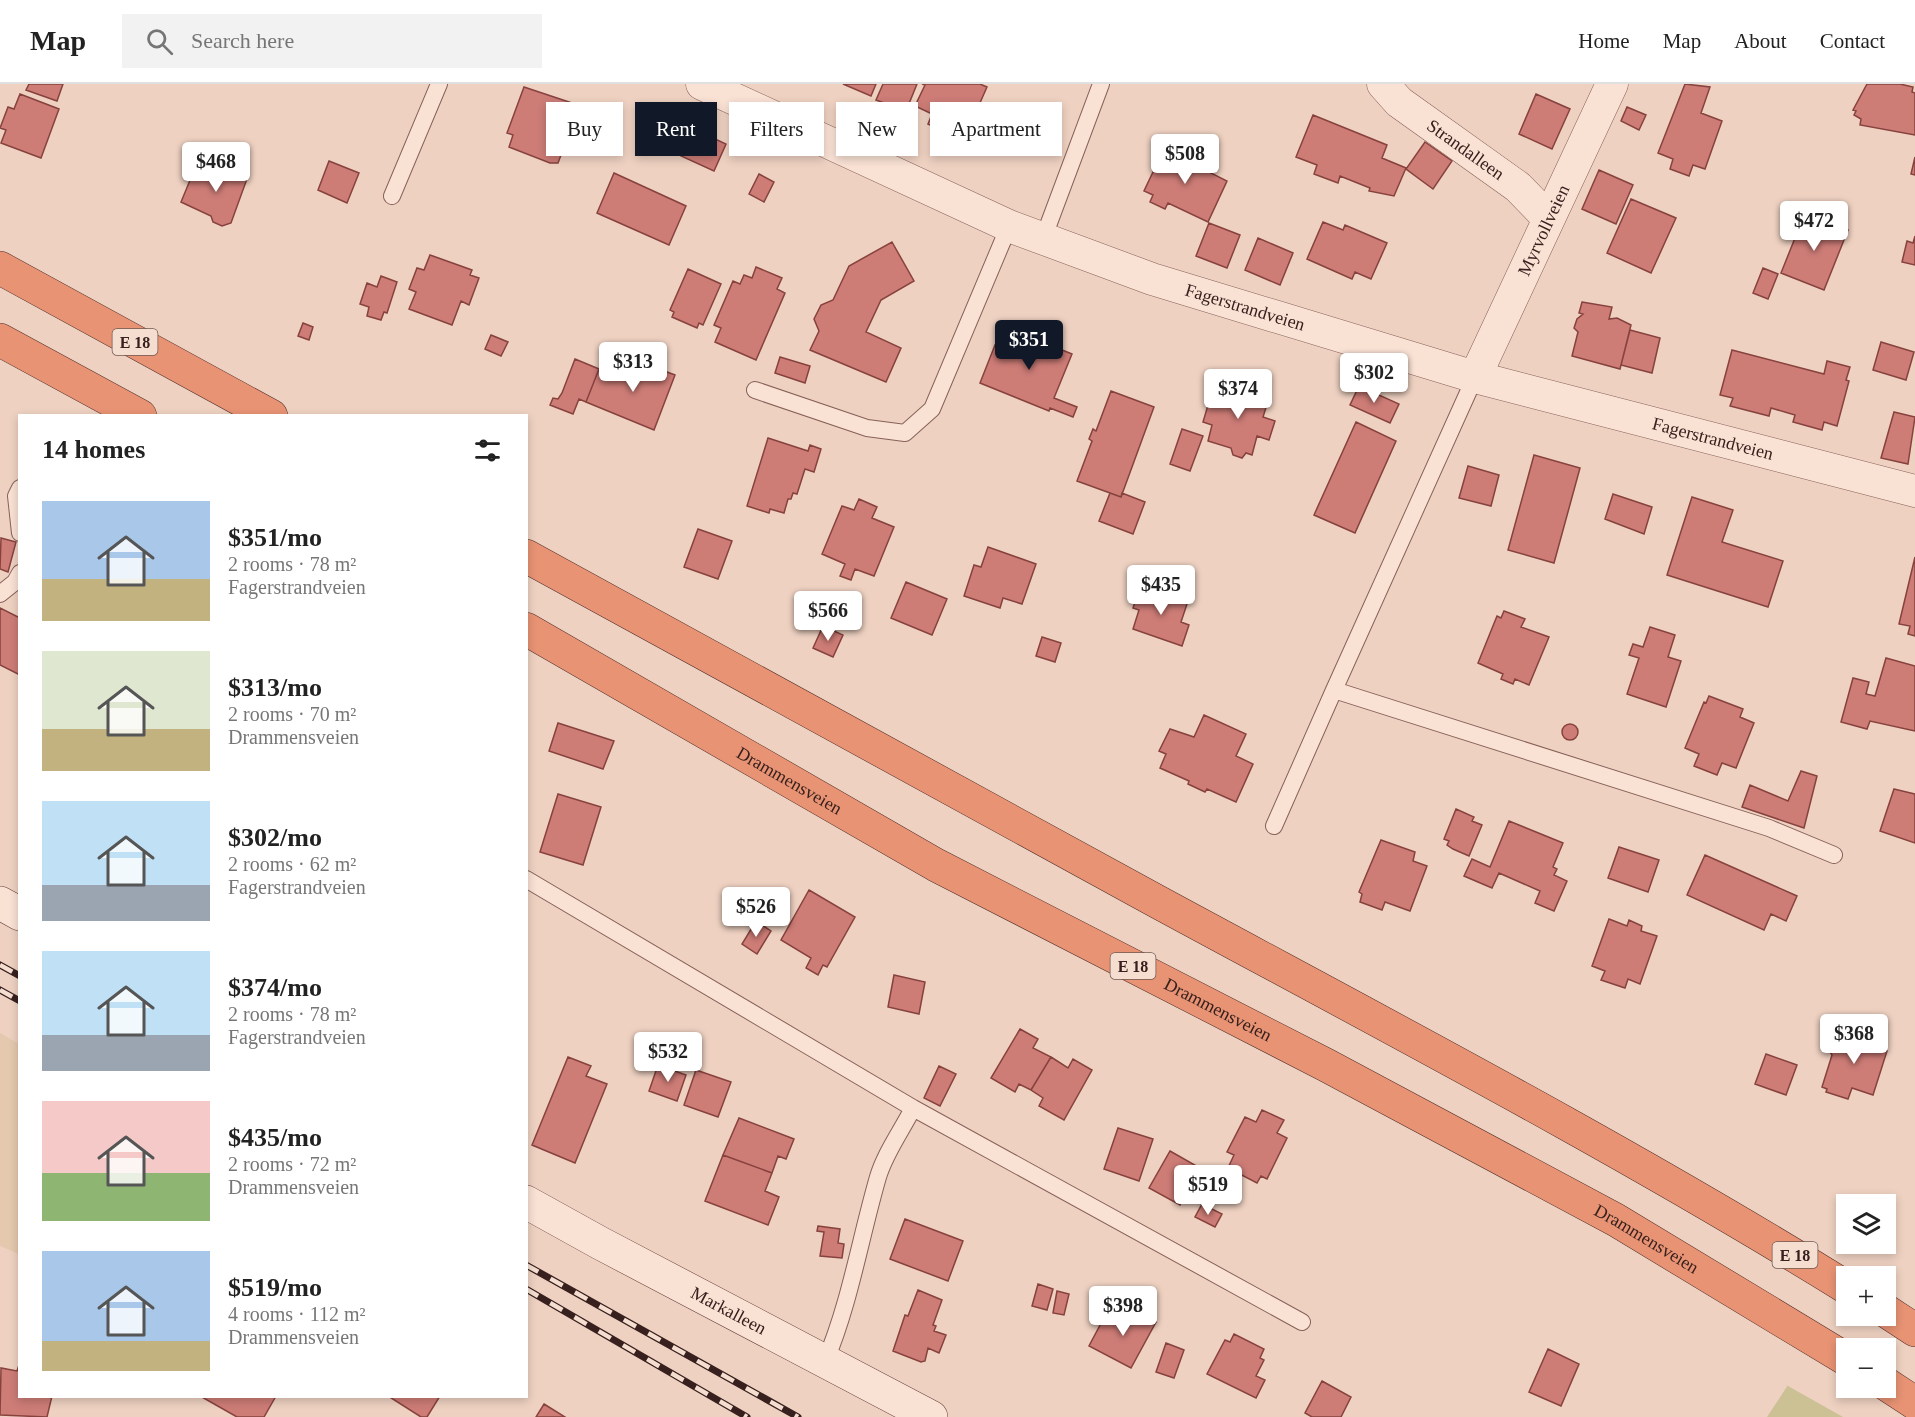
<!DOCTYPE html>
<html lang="en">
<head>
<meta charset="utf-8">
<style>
	body { margin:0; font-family:"Times New Roman",serif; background:#f2f2f2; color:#222; height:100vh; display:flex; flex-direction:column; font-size:22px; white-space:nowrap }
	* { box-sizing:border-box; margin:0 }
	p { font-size:20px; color:#767676 }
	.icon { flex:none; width:33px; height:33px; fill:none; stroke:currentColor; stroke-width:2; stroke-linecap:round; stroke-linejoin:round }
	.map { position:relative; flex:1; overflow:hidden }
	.side { position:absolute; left:18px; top:330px; width:510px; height:984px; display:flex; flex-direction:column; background:#fff; border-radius:0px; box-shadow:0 3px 9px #0003 }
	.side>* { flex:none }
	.banner { position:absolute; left:546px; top:18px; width:570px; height:54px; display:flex; gap:12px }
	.fabs { position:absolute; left:1836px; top:1110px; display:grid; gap:12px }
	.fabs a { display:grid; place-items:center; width:60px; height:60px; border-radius:0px; background:#fff; box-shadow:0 3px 9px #0003; font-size:30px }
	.price { position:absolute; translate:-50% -51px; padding:0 14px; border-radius:6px; background:#fff; color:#222; font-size:20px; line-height:39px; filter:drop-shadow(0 2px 3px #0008) }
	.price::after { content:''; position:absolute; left:50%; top:36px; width:18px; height:14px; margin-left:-9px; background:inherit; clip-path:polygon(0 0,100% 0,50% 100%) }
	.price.current { background:#111827; color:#fff }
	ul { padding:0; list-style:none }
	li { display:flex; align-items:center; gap:18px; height:150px; padding:0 24px }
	li span { display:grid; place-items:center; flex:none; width:168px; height:120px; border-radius:0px; color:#555 }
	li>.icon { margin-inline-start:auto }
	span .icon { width:72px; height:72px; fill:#fffc; stroke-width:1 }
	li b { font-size:26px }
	h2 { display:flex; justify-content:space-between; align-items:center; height:72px; padding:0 24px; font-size:26px }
	.pill { padding:0 21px; border-radius:0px; background:#fff; box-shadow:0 3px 9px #0003; font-size:21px; line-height:54px }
	.pill.current { background:#111827; color:#fff }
	header { display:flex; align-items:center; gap:36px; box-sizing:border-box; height:84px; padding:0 30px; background:#fff; border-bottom:2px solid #e0e0e0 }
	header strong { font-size:28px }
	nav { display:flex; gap:33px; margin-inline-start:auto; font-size:21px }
	.search { width:420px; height:54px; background:#f2f2f2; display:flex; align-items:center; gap:15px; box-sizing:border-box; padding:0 21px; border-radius:0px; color:#767676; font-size:22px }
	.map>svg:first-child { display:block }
</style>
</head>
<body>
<header>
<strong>Map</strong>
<div class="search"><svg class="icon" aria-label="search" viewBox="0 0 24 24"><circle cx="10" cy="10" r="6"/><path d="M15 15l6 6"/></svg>Search here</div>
<nav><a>Home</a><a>Map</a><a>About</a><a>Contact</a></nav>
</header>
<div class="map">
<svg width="1915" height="1333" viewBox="0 0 1915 1333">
	<rect width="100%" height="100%" fill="#eed1c1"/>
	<path fill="#e4c9ae" d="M0,949L19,960V1170L0,1162Z"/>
	<path fill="#ccc095" d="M1788,1301V1302L1843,1333H1767Z"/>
	<path fill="#cd7c76" stroke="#87423e" stroke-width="1.5" d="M29,0H63L57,17L26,6Z
		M843,0H876L871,12Z
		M883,0H917L906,27L876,16Z
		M922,0H980L987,3L968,46L961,43L956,52L928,40L932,30L915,22L925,1Z
		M1685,0L1710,3L1701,29L1722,37L1705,85L1693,81L1689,92L1670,85L1673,75L1658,69Z
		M1900,0L1913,3L1912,8L1915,9V51L1860,41L1861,35L1854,31L1856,27L1853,26L1867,0Z
		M524,3L572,19L559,55L566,58L558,79H550L509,63L513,51L507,49Z
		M20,10L59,25L41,74L1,59L6,46L0,44L8,23L14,25Z
		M1536,10L1570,25L1552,65L1519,50Z
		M1627,23L1646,31L1639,46L1621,37Z
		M1313,31L1387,61L1382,74L1406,84L1394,112L1369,107L1370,104L1340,92L1338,99L1314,90L1317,81L1296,73Z
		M694,45L726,60L714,87L681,72Z
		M1425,58L1452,77L1433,105L1406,85Z
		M1180,65L1202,76L1199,83L1227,97L1208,138L1168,119L1165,125L1150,118L1153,111L1144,107L1163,67L1176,73Z
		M1915,73V91L1911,90Z
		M329,77L359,89L347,119L318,106Z
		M210,78L248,92L231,139L222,142L213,138L211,132L181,118L193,89L203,94Z
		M1599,86L1633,101L1616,140L1582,125Z
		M614,89L686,122L669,161L597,129Z
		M759,90L774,98L764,118L749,110Z
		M1631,115L1676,134L1651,189L1607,169Z
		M1805,129L1848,146L1824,206L1781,189Z
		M1323,138L1343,146L1345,141L1387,159L1371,195L1355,188L1352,195L1307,175Z
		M1209,139L1240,151L1227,184L1196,172Z
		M1915,152V181L1902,178L1907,157L1913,159Z
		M1258,154L1293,169L1280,201L1245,186Z
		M892,158L914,197L881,216L866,248L901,264L886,298L810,266L819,247L814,235L821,221L833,216L849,182Z
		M430,171L472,186L470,191L479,194L469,221L461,217L452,241L409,225L416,208L409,205L417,184L424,186Z
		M756,183L782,194L777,205L785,209L756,276L715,258L721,244L714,241L733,197L740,200L744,191L752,194Z
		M1763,184L1778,190L1768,215L1753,209Z
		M688,185L721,200L703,241L699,239L697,244L672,233L674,228L670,226Z
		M381,192L397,198L387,229L384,228L381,236L367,232L369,223L360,220L367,199L377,203Z
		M1582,218L1612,223L1609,235L1617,234L1631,241L1620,285L1572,272L1578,248L1574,244L1577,235L1583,230L1579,229Z
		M303,239L313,243L309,256L298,252Z
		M1007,244L1072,270L1054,314L1077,323L1073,333L1050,324L1049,327L980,299L995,261L1000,263Z
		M1630,246L1660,254L1652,289L1621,281Z
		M491,251L508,258L501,272L485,265Z
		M1881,258L1914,268L1906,296L1873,286Z
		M1732,266L1824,290L1827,277L1850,283L1846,296L1849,297L1837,342L1824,338L1822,346L1793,338L1795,331L1771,324L1769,332L1730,322L1733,314L1720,311Z
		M780,273L810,282L805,299L775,289Z
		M630,274L675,291L654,346L586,318L599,285L622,294Z
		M575,275L599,285L586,318L579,315L573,330L550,321L553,314L558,315L562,309Z
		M1226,300L1269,314L1263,333L1275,337L1269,356L1257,352L1252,371L1246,369L1242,374L1233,371L1231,364L1208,357L1212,341L1203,338L1211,311L1221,313Z
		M1359,302L1399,320L1390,339L1350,321Z
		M1111,307L1154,323L1121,413L1077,397L1092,357L1089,355L1093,345L1096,347Z
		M1894,328L1915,333L1908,380L1881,374Z
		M1356,338L1396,357L1355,449L1314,431Z
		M1182,345L1203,352L1190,387L1170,380Z
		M768,354L808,367L810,361L821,365L814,388L805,385L797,410L793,409L791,415H788L784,429L770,425L769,429L747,422Z
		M1534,371L1580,384L1554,479L1508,466Z
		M1468,382L1499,391L1491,422L1459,414Z
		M1110,409L1121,413L1122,409L1145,418L1133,450L1099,437Z
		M1613,410L1652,423L1644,450L1605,435Z
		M1692,413L1733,426L1722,458L1783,477L1768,523L1667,491Z
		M859,415L877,423L872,434L894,443L874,492L855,485L851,496L840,492L845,480L822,470L842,422L854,426Z
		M698,445L732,457L718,495L684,483Z
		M1,454L16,458L8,488L0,485Z
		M988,463L1036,480L1022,520L1003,514L1000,524L964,512L974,481L981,483Z
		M1915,473V552L1908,550L1910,542L1899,540Z
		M906,498L947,515L932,551L891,534Z
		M1147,503L1188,517L1181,538L1189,541L1182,562L1133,545L1139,526L1133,524L1138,509L1144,511Z
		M0,524L20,534V591L0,581Z
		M1504,527L1525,535L1521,543L1549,553L1529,601L1515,595L1513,600L1501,595L1503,590L1478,579L1497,532L1501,534Z
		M823,542L843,551L833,573L813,564Z
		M1650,543L1675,551L1668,573L1681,577L1666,623L1627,610L1639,574L1629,571L1633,560L1643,563Z
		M1042,553L1061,559L1055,578L1036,572Z
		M1886,574L1915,582V647L1870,637L1867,645L1841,638L1853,594L1869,598L1866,610L1875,612Z
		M1709,612L1743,625L1740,633L1754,639L1736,684L1722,679L1717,691L1694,682L1699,670L1685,664L1704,618L1706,619Z
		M1204,631L1246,650L1236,672L1253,680L1236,718L1207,705L1205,708L1188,700L1189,697L1160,684L1166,670L1159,667L1170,645L1194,653Z
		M558,639L614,657L603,685L549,667Z
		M1562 648a8 8 0 1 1 16 0a8 8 0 1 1-16 0Z
		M1801,687L1817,692L1804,744L1742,723L1750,701L1788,717Z
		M1894,705L1915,710V759L1880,747Z
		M558,710L601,723L583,781L540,768Z
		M1456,725L1474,733L1472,737L1482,741L1469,772L1453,765L1447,761L1449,757L1444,755Z
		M1509,737L1563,759L1553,783L1557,785L1554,791L1567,797L1554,827L1535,819L1540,807L1499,789L1492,804L1464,792L1472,775L1490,783Z
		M1381,756L1415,768L1413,777L1427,782L1410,827L1385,818L1382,826L1360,818L1362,810L1359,808Z
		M1619,763L1659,776L1648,808L1608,794Z
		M1705,771L1797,812L1786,837L1771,830L1764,846L1687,811Z
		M809,806L855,833L827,883L823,881L818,891L806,884L811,874L781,856Z
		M1609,835L1627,842L1629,836L1642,842L1641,847L1657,852L1640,900L1628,895L1625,904L1601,896L1605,887L1592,882Z
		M756,837L771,847L757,870L742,860Z
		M894,891L925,898L919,930L888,923Z
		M1020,945L1038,955L1033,964L1051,973L1031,1006L1019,1000L1015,1008L991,994Z
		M1858,945L1875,950L1871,962L1887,967L1873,1011L1852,1004L1848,1015L1826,1008L1827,1005L1822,1003L1832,971L1829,966L1831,958L1837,957L1838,952L1854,957Z
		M1766,970L1797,981L1786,1011L1755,1000Z
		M568,973L591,982L586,992L607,1000L575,1079L532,1061Z
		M1051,973L1068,984L1073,975L1092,986L1064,1036L1039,1022L1043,1014L1031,1006Z
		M658,981L686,991L677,1017L649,1007Z
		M939,982L956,990L940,1022L924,1014Z
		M696,986L731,998L718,1033L684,1021Z
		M1262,1026L1284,1036L1277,1049L1287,1054L1267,1095L1261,1092L1257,1099L1228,1084L1234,1071L1227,1068L1245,1033L1256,1038Z
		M739,1034L794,1055L786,1075L778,1072L772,1089L723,1071Z
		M1118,1044L1153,1055L1139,1097L1104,1085Z
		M1170,1067L1200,1084L1180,1121L1149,1104Z
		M723,1071L772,1089L765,1107L779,1113L768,1141L705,1117Z
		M1202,1120L1222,1130L1215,1143L1195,1133Z
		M905,1135L963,1157L948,1197L890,1175Z
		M818,1142L840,1145L838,1159L844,1160L842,1174L820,1172L824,1148L817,1147Z
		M1038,1200L1053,1205L1047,1226L1032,1222Z
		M918,1206L942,1216L933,1241L936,1242L934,1247L946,1251L939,1269L928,1264L925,1277L921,1278L893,1267L905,1231L908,1232Z
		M1057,1207L1069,1210L1064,1231L1053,1229Z
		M1134,1227L1156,1238L1131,1284L1089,1262L1107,1228L1128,1239Z
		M1234,1250L1264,1265L1260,1274L1264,1276L1256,1292L1265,1296L1256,1314L1207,1290L1225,1256L1230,1258Z
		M1166,1259L1184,1266L1174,1294L1156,1288Z
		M1548,1265L1579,1280L1561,1322L1529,1308Z
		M20,1278V1312H52L47,1333L0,1331L1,1284L17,1287Z
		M1322,1297L1351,1313L1341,1333H1312L1305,1329Z
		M200,1312H276L264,1333H237Z
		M388,1312H440L427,1333H421Z
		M544,1320L565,1333H536Z"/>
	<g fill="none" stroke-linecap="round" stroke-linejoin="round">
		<defs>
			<path id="service" d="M392,112L439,0
				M1043,155L1101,0
				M1475,293L1334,606L1769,744L1834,771
				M755,306L867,344L905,349L932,325L1009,142
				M20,404L16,412L20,449
				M0,510L15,498L20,489
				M1274,742L1334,606
				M526,795L913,1024L1302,1238
				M825,1278C850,1219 860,1155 878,1093C885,1069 902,1046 913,1024"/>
			<g id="minor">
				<path id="s1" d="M702,0L1009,142L1152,195L1475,293L1915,407"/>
				<path id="s2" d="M1383,0L1399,18L1518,103L1548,134"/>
				<path id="s3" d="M1475,293L1612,0"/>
			</g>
			<g id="secondary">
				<path d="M0,819L20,830"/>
				<path id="s4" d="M526,1118L600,1159L931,1333"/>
			</g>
			<g id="trunk">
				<path d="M0,184L271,332"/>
				<path d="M0,256L140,332"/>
				<path d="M526,472C737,588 947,704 1158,818C1389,943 1623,1065 1846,1203"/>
				<path id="s5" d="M526,545L936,781L1326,981L1616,1136L1846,1275"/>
				<path d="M1886,1227L1915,1246"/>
				<path d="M1886,1300L1915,1319"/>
			</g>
		</defs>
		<use href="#service" stroke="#876158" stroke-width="18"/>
		<use href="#minor" stroke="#876158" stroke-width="33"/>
		<use href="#secondary" stroke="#69433c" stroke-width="34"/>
		<use href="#trunk" stroke="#55322d" stroke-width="34"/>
		<use href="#service" stroke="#f9e1d4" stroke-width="16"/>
		<use href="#minor" stroke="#f9e1d4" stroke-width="32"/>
		<use href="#secondary" stroke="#f9e1d4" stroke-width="33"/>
		<use href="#trunk" stroke="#e89374" stroke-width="33"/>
		<defs>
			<path id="rail" d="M0,881L20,892
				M0,906L20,917
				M526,1181L798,1333
				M526,1205L747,1333"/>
		</defs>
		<use href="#rail" stroke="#37201d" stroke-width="7"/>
		<use href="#rail" stroke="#f5ded0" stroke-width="4.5" stroke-dasharray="14" stroke-linecap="butt"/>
	</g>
	<g text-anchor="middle" stroke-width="4.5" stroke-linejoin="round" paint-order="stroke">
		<g fill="#f5ded0" stroke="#705953" stroke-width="1.5">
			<rect x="112.5" y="245" width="45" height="26" rx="4.5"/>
			<rect x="1110.5" y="869" width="45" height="26" rx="4.5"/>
			<rect x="1772.5" y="1158" width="45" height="26" rx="4.5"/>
		</g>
		<g font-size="16" font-weight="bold" fill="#37201d">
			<text x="135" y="264">E 18</text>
			<text x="1133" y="888">E 18</text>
			<text x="1795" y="1177">E 18</text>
		</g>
		<g font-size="18" fill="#37201d" stroke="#f5ded0">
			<text dy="6" stroke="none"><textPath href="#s2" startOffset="106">Strandalleen</textPath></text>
			<text dy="6" stroke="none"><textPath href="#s3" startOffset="162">Myrvollveien</textPath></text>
			<text dy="6" stroke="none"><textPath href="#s1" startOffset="588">Fagerstrandveien</textPath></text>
			<text dy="6" stroke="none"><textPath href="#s1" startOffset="1074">Fagerstrandveien</textPath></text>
			<text dy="6" stroke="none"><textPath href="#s5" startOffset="304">Drammensveien</textPath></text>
			<text dy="6" stroke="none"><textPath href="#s5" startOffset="790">Drammensveien</textPath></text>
			<text dy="6" stroke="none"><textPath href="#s5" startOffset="1276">Drammensveien</textPath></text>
			<text dy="6" stroke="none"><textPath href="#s4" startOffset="230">Markalleen</textPath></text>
		</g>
	</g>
</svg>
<div class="fabs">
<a><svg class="icon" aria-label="layers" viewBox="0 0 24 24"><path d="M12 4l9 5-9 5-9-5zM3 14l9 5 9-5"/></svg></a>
<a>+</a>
<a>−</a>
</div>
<b class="price" style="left:1185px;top:101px">$508</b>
<b class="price" style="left:216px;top:109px">$468</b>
<b class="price" style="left:1814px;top:168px">$472</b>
<b class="price current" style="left:1029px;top:287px">$351</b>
<b class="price" style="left:633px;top:309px">$313</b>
<b class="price" style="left:1374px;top:320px">$302</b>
<b class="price" style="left:1238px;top:336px">$374</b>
<b class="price" style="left:1161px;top:532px">$435</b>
<b class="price" style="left:828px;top:558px">$566</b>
<b class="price" style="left:756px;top:854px">$526</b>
<b class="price" style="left:1854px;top:981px">$368</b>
<b class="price" style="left:668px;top:999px">$532</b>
<b class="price" style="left:1208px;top:1132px">$519</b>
<b class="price" style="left:1123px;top:1253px">$398</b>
<div class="banner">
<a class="pill">Buy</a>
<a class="pill current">Rent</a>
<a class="pill">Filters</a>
<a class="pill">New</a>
<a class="pill">Apartment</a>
</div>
<section class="side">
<h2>14 homes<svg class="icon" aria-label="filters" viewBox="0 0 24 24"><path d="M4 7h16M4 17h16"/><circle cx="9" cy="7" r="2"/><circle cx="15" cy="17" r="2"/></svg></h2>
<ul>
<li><span style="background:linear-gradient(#a9c7e8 65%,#c2b280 0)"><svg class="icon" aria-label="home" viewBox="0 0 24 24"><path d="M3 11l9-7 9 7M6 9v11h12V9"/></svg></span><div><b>$351/mo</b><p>2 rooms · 78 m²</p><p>Fagerstrandveien</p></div></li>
<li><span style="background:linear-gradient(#dfe7d0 65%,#c2b280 0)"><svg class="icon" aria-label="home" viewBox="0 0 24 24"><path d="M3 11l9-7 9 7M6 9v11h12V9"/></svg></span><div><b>$313/mo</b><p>2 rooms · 70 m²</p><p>Drammensveien</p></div></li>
<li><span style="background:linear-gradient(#bfe0f5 70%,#9aa5b1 0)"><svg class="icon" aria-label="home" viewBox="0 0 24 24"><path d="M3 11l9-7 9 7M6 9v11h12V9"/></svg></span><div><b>$302/mo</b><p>2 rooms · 62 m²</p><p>Fagerstrandveien</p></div></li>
<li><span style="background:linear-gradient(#bfe0f5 70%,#9aa5b1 0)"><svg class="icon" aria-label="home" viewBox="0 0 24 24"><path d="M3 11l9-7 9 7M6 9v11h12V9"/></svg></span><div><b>$374/mo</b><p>2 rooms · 78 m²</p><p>Fagerstrandveien</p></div></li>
<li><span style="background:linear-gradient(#f6c9c9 60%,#8fb573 0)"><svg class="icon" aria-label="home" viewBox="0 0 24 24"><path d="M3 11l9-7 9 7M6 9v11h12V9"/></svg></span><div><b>$435/mo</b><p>2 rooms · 72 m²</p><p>Drammensveien</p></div></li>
<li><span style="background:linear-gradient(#a9c7e8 75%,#c2b280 0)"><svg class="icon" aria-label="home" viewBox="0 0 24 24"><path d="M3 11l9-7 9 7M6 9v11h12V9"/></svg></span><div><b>$519/mo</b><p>4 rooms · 112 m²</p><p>Drammensveien</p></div></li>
</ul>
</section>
</div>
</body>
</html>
